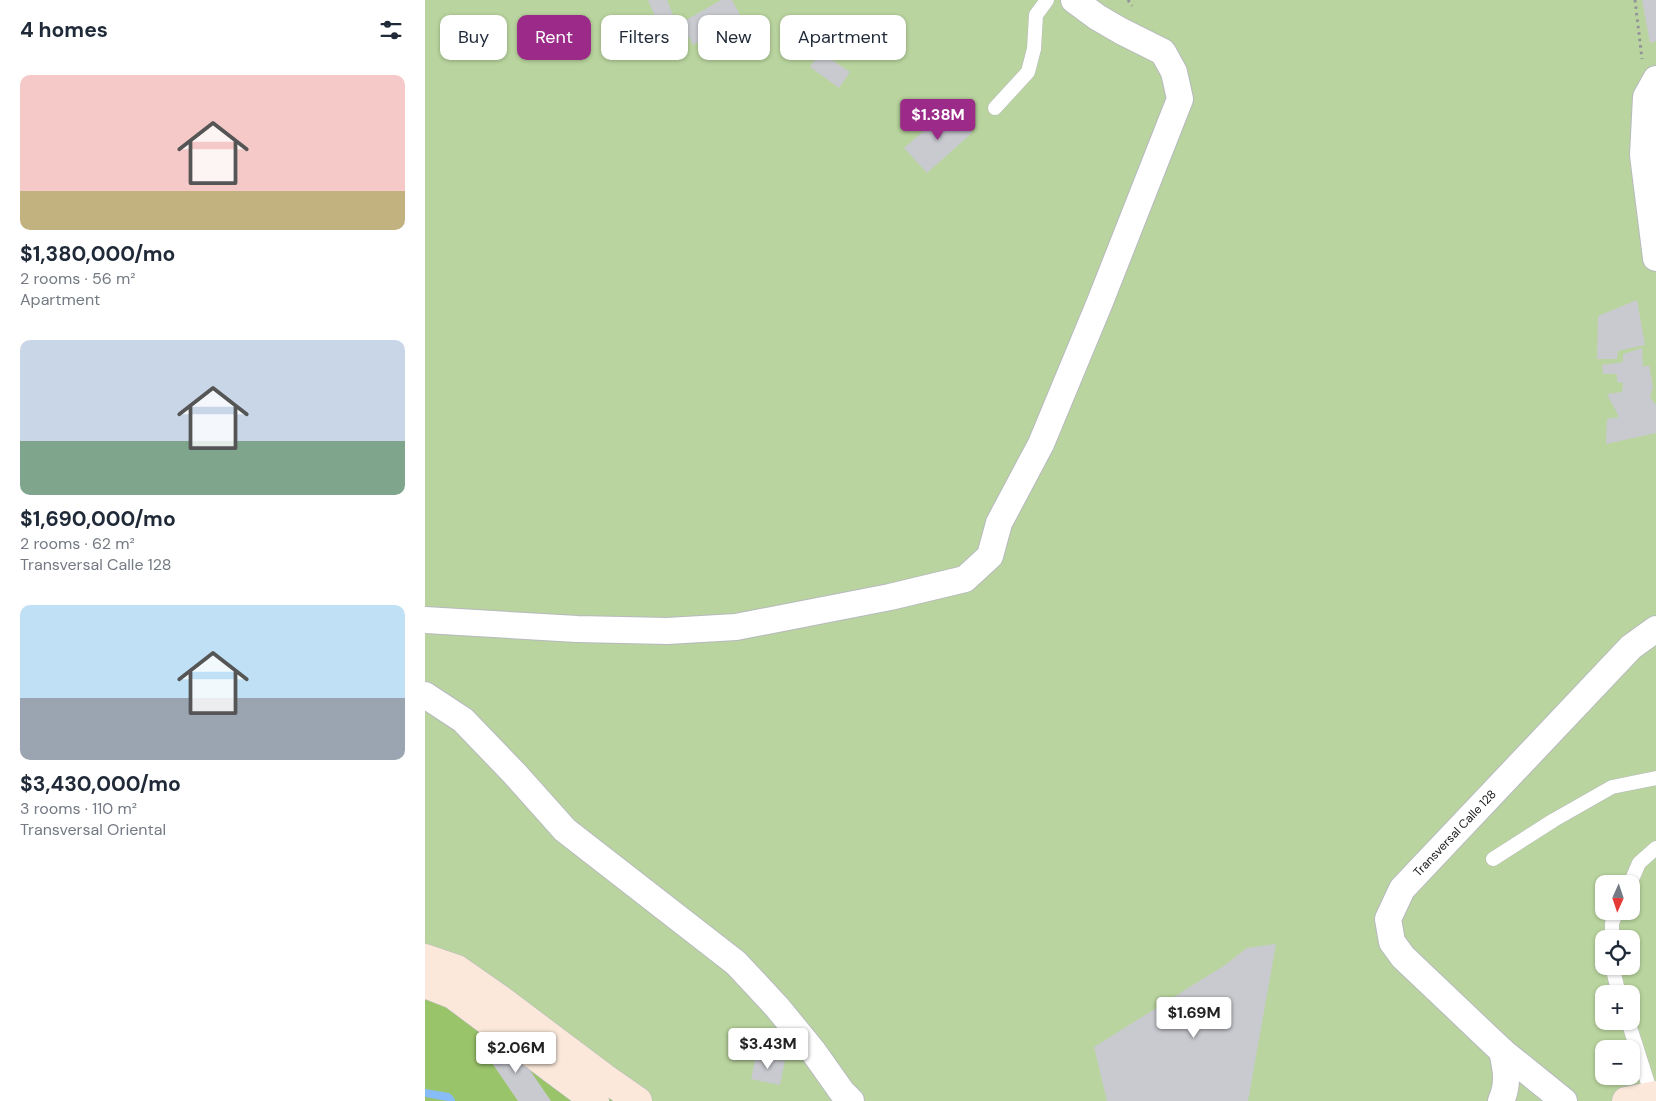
<!DOCTYPE html>
<html lang="en">
<head>
<meta charset="utf-8">
<style>
	body { margin:0; font-family:"DM Sans",sans-serif; background:#f2f2f3; color:#1f2937; height:100vh; display:flex; flex-direction:column; font-size:19px; white-space:nowrap }
	* { box-sizing:border-box; margin:0 }
	p { font-size:16px; color:#747a83 }
	.icon { flex:none; width:28px; height:28px; fill:none; stroke:currentColor; stroke-width:2; stroke-linecap:round; stroke-linejoin:round }
	.map { position:relative; flex:1; overflow:hidden }
	.sheet { display:flex; flex-direction:column; background:#fff; width:425px }
	.sheet>* { flex:none }
	.guide { position:absolute; left:15px; top:15px; width:475px; height:45px; display:flex; gap:10px }
	.needle { width:32px; rotate:183deg }
	.controls { position:absolute; left:1170px; top:875px; display:grid; gap:10px }
	.controls a { display:grid; place-items:center; width:45px; height:45px; border-radius:10px; background:#fff; box-shadow:0 1px 4px #0004; font-size:25px }
	.price { position:absolute; translate:-50% -42px; padding:0 11px; border-radius:5px; background:#fff; color:#222; font-size:16px; line-height:32px; filter:drop-shadow(0 1px 2px #0008) }
	.price::after { content:''; position:absolute; left:50%; top:30px; width:15px; height:11px; margin-left:-8px; background:inherit; clip-path:polygon(0 0,100% 0,50% 100%) }
	.price.on { background:#9b2a88; color:#fff }
	ul { padding:0; list-style:none }
	li { display:grid; align-content:center; gap:10px; height:265px; padding:0 20px }
	li span { display:grid; place-items:center; height:155px; border-radius:10px; color:#555 }
	li>.icon { margin-inline-start:auto }
	span .icon { width:90px; height:90px; fill:#fffc; stroke-width:1 }
	li b { font-size:21px }
	h2 { display:flex; justify-content:space-between; align-items:center; height:60px; padding:0 20px; font-size:21px }
	.chip { padding:0 18px; border-radius:10px; background:#fff; box-shadow:0 1px 4px #0004; font-size:18px; line-height:45px }
	.chip.on { background:#9b2a88; color:#fff }
	main { display:flex; flex:1; min-height:0 }
	.map>svg:first-child { display:block }
</style>
</head>
<body>
<main>
<section class="sheet">
<h2>4 homes<svg class="icon" aria-label="filters" viewBox="0 0 24 24"><path d="M4 7h16M4 17h16"/><circle cx="9" cy="7" r="2"/><circle cx="15" cy="17" r="2"/></svg></h2>
<ul>
<li><span style="background:linear-gradient(#f6c9c9 75%,#c2b280 0)"><svg class="icon" aria-label="home" viewBox="0 0 24 24"><path d="M3 11l9-7 9 7M6 9v11h12V9"/></svg></span><div><b>$1,380,000/mo</b><p>2 rooms · 56 m²</p><p>Apartment</p></div></li>
<li><span style="background:linear-gradient(#c9d6e8 65%,#7fa58c 0)"><svg class="icon" aria-label="home" viewBox="0 0 24 24"><path d="M3 11l9-7 9 7M6 9v11h12V9"/></svg></span><div><b>$1,690,000/mo</b><p>2 rooms · 62 m²</p><p>Transversal Calle 128</p></div></li>
<li><span style="background:linear-gradient(#bfe0f5 60%,#9aa5b1 0)"><svg class="icon" aria-label="home" viewBox="0 0 24 24"><path d="M3 11l9-7 9 7M6 9v11h12V9"/></svg></span><div><b>$3,430,000/mo</b><p>3 rooms · 110 m²</p><p>Transversal Oriental</p></div></li>
</ul>
</section>
<div class="map">
<svg width="1231" height="1101" viewBox="0 0 1231 1101">
	<rect width="100%" height="100%" fill="#e3e4eb"/>
	<path fill="#b9d49e" fill-rule="evenodd" d="M0,0H1231V1101H198L0,976ZM1179,884H1206V911H1179ZM1179,939H1206V966H1179ZM1179,994H1206V1021H1179ZM1179,1049H1206V1076H1179Z"/>
	<path fill="#9ac46a" d="M0,976L198,1101H0Z"/>
	<g fill="none" stroke-linecap="round" stroke-linejoin="round">
		<path stroke="#87bcf6" stroke-width="8" d="M0,1093L23,1097L26,1101"/>
	</g>
	<path fill="#c8cad0" d="M223,0H242L248,15L232,21Z
		M296,0H307L316,17L268,45L256,23Z
		M1217,0H1231V41L1225,43Z
		M395,52L425,72L414,88L385,67Z
		M525,108L547,133L502,173L479,148Z
		M1212,300L1220,345L1193,351L1192,359H1172L1173,316Z
		M1217,348L1218,367L1224,365L1228,387L1225,397L1231,405V433L1181,444L1182,419L1194,417L1182,394L1197,392L1198,383L1192,382V374H1178L1177,365L1198,362V354Z
		M851,944L823,1101H682L669,1047L800,965L822,948Z
		M73,1040L81,1052L89,1047L126,1101H93L58,1050Z
		M331,1055L360,1061L355,1085L326,1079Z"/>
	<g fill="none" stroke-linecap="round" stroke-linejoin="round">
		<defs>
			<path id="service" d="M570,108L603,72L609,49L611,15L622,0
				M1068,859L1129,820L1187,787L1231,778
				M1205,884L1214,863L1231,848
				M1187,939V923L1192,911
				M1187,966L1194,994
				M1203,1021L1227,1096"/>
			<g id="minor">
				<path d="M1231,79L1221,97L1218,155L1231,258"/>
				<path d="M0,620L152,629L242,631L311,627L465,597L540,579L565,556L574,523L616,444L675,302L755,99L749,72L738,52L696,31L672,17L649,0"/>
				<path d="M0,695L38,720L90,774L140,830L311,963L352,1007L388,1051L417,1092L426,1101"/>
				<path d="M1076,1101C1084,1084 1081,1069 1077,1051"/>
				<path id="s1" d="M1139,1101L1077,1051L978,957L967,942L963,919L977,889L1206,647L1231,629"/>
			</g>
			<path id="secondary" d="M0,958L32,969L75,999L180,1078L213,1101
				M0,984L28,995L170,1101
				M1201,1101L1231,1095"/>
		</defs>
		<use href="#service" stroke="#b7b9bf" stroke-width="15"/>
		<use href="#minor" stroke="#b7b9bf" stroke-width="28"/>
		<use href="#secondary" stroke="#b7b9bf" stroke-width="29"/>
		<path stroke="#939399" stroke-width="3" stroke-dasharray="2.5 4" stroke-linecap="butt" d="M703,0L707,6
			M1210,0L1217,59"/>
		<use href="#service" stroke="#fff" stroke-width="14"/>
		<use href="#minor" stroke="#fff" stroke-width="26"/>
		<use href="#secondary" stroke="#fbe8da" stroke-width="28"/>
	</g>
	<g text-anchor="middle" stroke-width="5" stroke-linejoin="round" paint-order="stroke">
		<g font-size="12" fill="#1a1a1d" stroke="#f0f2f8">
			<text dy="4" stroke="none"><textPath href="#s1" startOffset="368">Transversal Calle 128</textPath></text>
		</g>
	</g>
</svg>
<div class="controls">
<a><svg class="needle" viewBox="-14 -14 28 28"><path d="M0-13l5 13h-10z" fill="#e53935"/><path d="M0 13l5-13h-10z" fill="#747a83"/></svg></a>
<a><svg class="icon" aria-label="locate" viewBox="0 0 24 24"><circle cx="12" cy="12" r="6"/><path d="M12 2v4M12 18v4M2 12h4M18 12h4"/></svg></a>
<a>+</a>
<a>−</a>
</div>
<b class="price on" style="left:513px;top:141px">$1.38M</b>
<b class="price" style="left:769px;top:1039px">$1.69M</b>
<b class="price" style="left:343px;top:1070px">$3.43M</b>
<b class="price" style="left:91px;top:1074px">$2.06M</b>
<div class="guide">
<a class="chip">Buy</a>
<a class="chip on">Rent</a>
<a class="chip">Filters</a>
<a class="chip">New</a>
<a class="chip">Apartment</a>
</div>
</div>
</main>
</body>
</html>
